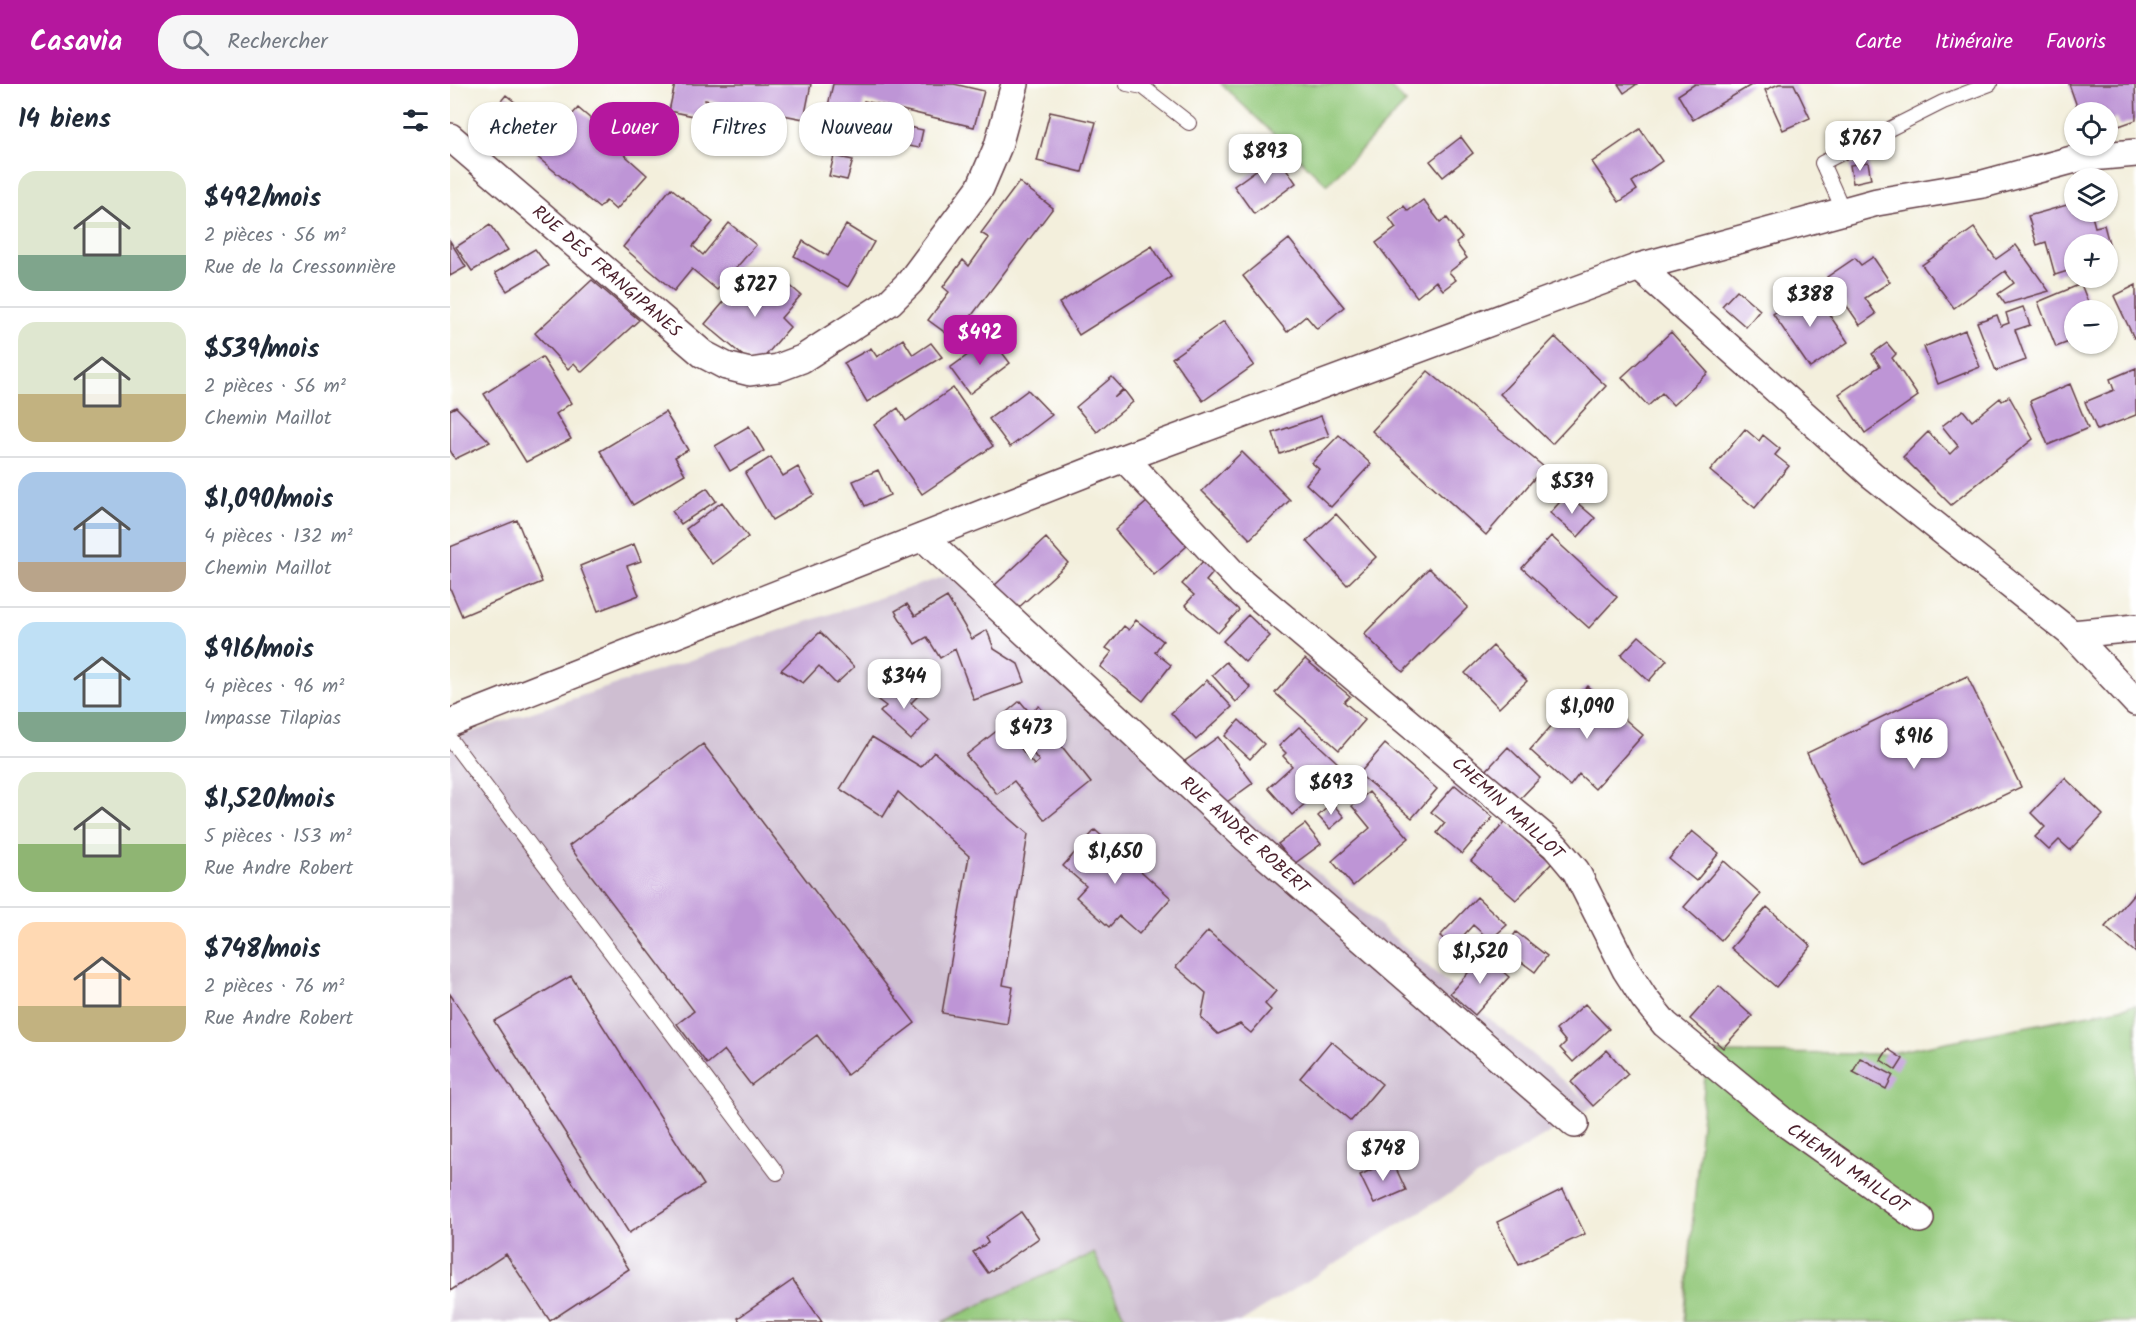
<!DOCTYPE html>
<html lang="fr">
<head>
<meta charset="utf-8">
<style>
	body { margin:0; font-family:Kalam,sans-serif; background:#f6f6f7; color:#1f2937; height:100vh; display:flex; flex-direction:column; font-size:22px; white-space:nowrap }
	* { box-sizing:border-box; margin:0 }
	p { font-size:20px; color:#747a83 }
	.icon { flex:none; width:33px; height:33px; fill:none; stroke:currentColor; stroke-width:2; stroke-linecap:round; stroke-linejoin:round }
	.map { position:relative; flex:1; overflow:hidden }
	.sheet { display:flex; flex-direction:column; background:#fff; width:450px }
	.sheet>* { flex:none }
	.top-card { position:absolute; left:18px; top:18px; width:570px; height:54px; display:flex; gap:12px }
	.controls { position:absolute; left:1614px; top:18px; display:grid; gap:12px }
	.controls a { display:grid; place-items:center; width:54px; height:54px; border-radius:50%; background:#fff; box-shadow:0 2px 4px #0004; font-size:30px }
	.price { position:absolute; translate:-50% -51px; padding:0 14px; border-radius:12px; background:#fff; color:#222; font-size:20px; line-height:39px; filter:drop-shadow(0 2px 3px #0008) }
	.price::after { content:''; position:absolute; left:50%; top:36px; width:18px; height:14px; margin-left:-9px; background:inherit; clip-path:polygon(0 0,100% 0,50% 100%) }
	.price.current { background:#b5179e; color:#fff }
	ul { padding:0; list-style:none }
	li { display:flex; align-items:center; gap:18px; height:150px; padding:0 18px }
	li+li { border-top:2px solid #e0e1e3 }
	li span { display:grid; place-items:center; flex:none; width:168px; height:120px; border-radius:18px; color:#555 }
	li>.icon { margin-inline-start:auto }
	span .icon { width:72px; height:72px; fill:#fffc; stroke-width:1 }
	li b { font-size:26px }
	h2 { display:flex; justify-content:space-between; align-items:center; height:72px; padding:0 18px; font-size:26px }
	.chip { padding:0 21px; border-radius:24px; background:#fff; box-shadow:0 2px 4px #0004; font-size:21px; line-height:54px }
	.chip.current { background:#b5179e; color:#fff }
	header { display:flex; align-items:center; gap:36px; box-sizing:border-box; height:84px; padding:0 30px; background:#b5179e; color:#fff }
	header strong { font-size:28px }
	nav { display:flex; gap:33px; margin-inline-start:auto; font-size:21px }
	.search { width:420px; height:54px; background:#f6f6f7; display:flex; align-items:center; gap:15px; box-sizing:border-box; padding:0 21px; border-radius:24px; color:#747a83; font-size:22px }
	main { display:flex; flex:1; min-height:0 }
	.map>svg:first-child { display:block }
</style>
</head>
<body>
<header>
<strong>Casavia</strong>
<div class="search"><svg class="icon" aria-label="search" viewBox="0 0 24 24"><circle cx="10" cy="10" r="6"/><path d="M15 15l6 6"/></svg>Rechercher</div>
<nav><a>Carte</a><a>Itinéraire</a><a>Favoris</a></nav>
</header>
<main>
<section class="sheet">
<h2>14 biens<svg class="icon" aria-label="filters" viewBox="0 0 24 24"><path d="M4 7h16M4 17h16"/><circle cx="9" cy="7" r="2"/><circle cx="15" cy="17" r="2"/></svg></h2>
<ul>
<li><span style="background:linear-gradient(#dfe7d0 70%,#7fa58c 0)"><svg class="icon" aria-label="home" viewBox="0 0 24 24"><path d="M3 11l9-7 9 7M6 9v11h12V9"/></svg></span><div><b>$492/mois</b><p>2 pièces · 56 m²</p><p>Rue de la Cressonnière</p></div></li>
<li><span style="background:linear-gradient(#dfe7d0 60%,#c2b280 0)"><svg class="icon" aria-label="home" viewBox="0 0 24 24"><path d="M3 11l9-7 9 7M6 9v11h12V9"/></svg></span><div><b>$539/mois</b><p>2 pièces · 56 m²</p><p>Chemin Maillot</p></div></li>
<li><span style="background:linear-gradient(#a9c7e8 75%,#b9a48a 0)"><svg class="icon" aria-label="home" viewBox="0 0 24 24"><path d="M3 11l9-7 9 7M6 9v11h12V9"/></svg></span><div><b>$1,090/mois</b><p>4 pièces · 132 m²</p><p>Chemin Maillot</p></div></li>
<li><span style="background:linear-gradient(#bfe0f5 75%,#7fa58c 0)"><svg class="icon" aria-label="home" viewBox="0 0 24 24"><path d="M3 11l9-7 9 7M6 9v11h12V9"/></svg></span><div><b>$916/mois</b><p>4 pièces · 96 m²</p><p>Impasse Tilapias</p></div></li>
<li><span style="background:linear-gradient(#dfe7d0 60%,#8fb573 0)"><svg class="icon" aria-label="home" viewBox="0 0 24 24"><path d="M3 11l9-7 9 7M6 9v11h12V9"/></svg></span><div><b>$1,520/mois</b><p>5 pièces · 153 m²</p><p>Rue Andre Robert</p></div></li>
<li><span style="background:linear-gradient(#ffd9b3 70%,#c2b280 0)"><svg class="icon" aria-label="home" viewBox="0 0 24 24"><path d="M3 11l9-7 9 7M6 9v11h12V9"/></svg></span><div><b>$748/mois</b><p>2 pièces · 76 m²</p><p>Rue Andre Robert</p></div></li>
</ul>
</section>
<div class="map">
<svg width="1686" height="1238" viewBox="0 0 1686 1238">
	<rect width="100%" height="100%" fill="#fff"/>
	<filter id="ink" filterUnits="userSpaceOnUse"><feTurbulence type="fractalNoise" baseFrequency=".0167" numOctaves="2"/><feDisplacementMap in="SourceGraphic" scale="12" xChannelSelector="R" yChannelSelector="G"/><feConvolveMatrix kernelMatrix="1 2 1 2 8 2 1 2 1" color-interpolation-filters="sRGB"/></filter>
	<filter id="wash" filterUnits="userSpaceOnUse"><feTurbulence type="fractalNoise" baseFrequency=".008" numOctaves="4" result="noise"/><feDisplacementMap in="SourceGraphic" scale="24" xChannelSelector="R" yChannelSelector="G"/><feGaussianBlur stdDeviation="1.35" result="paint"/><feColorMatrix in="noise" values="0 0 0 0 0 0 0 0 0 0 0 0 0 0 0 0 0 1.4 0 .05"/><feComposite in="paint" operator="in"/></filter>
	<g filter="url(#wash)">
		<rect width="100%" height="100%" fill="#f3efdc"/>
		<path fill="#cebed1" d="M511,487L1143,1022L790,1238H0V655Z"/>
		<path fill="#91c778" stroke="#6e7352" stroke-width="1.5" d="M771,0H937L956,19L877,101Z
			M1686,921V1238H1234L1257,969L1435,970Z
			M644,1169L677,1238H492Z"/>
		<g id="blocks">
			<path fill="#be95d6" d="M225,0H361L354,35L255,16L253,34L219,27Z
				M383,0H504L534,7L524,43L414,17L405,62L370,56Z
				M1168,0H1187L1174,9Z
				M1245,0H1303L1243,36L1228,11Z
				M1329,0H1344L1360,34L1333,46L1315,6Z
				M1619,0H1685L1686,36L1669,42L1666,34L1658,37V28H1629Z
				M56,11L91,39L70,65L56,53L49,62L28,45Z
				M128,24L163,54L159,57L197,91L166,126L156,117L149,124L86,72Z
				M600,28L646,38L632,88L587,77Z
				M441,39L473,46L469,64L437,58Z
				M1190,45L1212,77L1182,98L1187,106L1169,118L1142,78Z
				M1011,53L1023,69L993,93L980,77Z
				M827,71L846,99L804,130L784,102Z
				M384,72L403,76L397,96L379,92Z
				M1418,78L1421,95L1403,99L1400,81Z
				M569,98L603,124L504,255L478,236L499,208L493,203L513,176L519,182L539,154L531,149Z
				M221,104L263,138L243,162L253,171L279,139L306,161L267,206L242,185L224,207L173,163Z
				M973,116L990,138L997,134L1012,154L1006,159L1017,174L999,188L1006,196L993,206L986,197L967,213L926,159L946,144L939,134L954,122L958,127Z
				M1624,119V128H1641L1645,143L1654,141L1663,174L1658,176V160H1624V185L1605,191L1596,158L1587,161L1578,132Z
				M40,141L58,166L22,187L6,163Z
				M396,141L424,158L398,203L344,172L353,157L378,172Z
				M1524,144L1546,175L1566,161L1599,207L1555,220L1548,210L1564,199L1555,187L1504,224L1472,181Z
				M839,155L894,223L867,245L856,232L837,248L793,192Z
				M0,157L16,183L0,192Z
				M702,162L721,193L629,251L609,219Z
				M85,165L98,182L57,207L45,189Z
				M1423,173L1440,198L1415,214L1426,230L1410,241L1377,193L1405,174L1411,181Z
				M324,188L351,211L331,234L340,243L312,276L304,281L255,240L290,199L304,211Z
				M142,196L189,236L132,288L124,279L118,285L85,249Z
				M1631,200L1641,226H1624V256L1606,263L1588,218Z
				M1686,201V253L1684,254L1664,212Z
				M1361,204L1398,258L1360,284L1323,230Z
				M1287,206L1310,226L1296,243L1272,222Z
				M1573,223L1580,241L1565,246L1576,276L1546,287L1527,238L1547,231L1551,242L1559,239L1556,229Z
				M774,237L804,281L753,317L722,274Z
				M1515,246L1530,283L1488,300L1474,263Z
				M1221,248L1258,289L1223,321L1212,309L1198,322L1172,293Z
				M1105,253L1156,302L1102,360L1050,310Z
				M541,254L560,279L519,310L500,284Z
				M453,255L463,271L481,259L492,273L417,318L394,279L421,264L427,273Z
				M1437,259L1446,270L1442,274L1468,312L1415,349L1389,310L1430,282L1422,270Z
				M92,273L121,319L106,330L121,355L76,378L34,310Z
				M1686,284V331L1647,346L1635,318L1664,306L1660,295Z
				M978,287L1094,383L1036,451L922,347Z
				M662,293L673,305L664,314L674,306L683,318L647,348L626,323Z
				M1620,300L1638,344L1598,361L1580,317Z
				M503,304L543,362L472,410L424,341L448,324L456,337Z
				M578,306L602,331L560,363L539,335Z
				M1559,312L1583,355L1501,421L1453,373L1478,348L1500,370L1508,362L1492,342L1513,326L1522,337L1550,314L1552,317Z
				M6,323L40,358L5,375L0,366V326Z
				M215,328L238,366L225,373L235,390L183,421L150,367Z
				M871,332L879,352L830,370L823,349Z
				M299,342L314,367L280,387L265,362Z
				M1295,345L1309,357L1313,351L1330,365L1325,371L1339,382L1305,424L1260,387Z
				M889,351L921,380L881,423L856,400L869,385L862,379Z
				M792,368L840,416L800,455L752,407Z
				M321,373L333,392L348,383L364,411L322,436L295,389Z
				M428,386L440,411L415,422L403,397Z
				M257,404L266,417L231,440L222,427Z
				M1117,410L1145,434L1128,453L1100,429Z
				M698,417L737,462L704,491L665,446Z
				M272,418L298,453L262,480L236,445Z
				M886,430L926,473L897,501L857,457Z
				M67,436L92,498L12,532L0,504V463Z
				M1101,452L1167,513L1139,544L1072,484Z
				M596,454L618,479L567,525L545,501Z
				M184,460L191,477L177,482L189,511L148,527L130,482Z
				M756,474L767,484L756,497L789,526L768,549L735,521L744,511L732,500Z
				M979,484L1018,523L953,588L914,550Z
				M497,513L522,555L537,546L544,565L568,580L575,598L524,616L505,565L490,574L477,553L465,560L445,527L457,520L465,532Z
				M798,531L820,552L795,578L773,557Z
				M686,536L713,557L705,568L721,581L693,617L650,583L662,568L656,564L674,542L679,546Z
				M370,548L404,583L386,600L369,582L353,599L331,586Z
				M1189,552L1217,576L1199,597L1171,571Z
				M1043,562L1077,597L1049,624L1015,589Z
				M855,575L900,612L894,618L915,636L889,666L825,609Z
				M776,578L801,604L786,618L762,591Z
				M1517,592L1571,703L1410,779L1357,669Z
				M757,596L782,623L746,656L721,629Z
				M459,597L471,609L461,619L479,636L461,656L430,628L436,622L428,616L441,602L449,608Z
				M1137,602L1193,651L1145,705L1129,690L1120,702L1080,666Z
				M570,617L580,629L589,622L616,655L610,660L641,699L595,736L564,697L547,710L516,671L553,642L584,681L589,677L553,631Z
				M789,636L814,660L800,675L775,652Z
				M849,643L889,680L853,712L858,717L842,731L818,704L842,682L833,672L836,669L829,662Z
				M422,653L471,683L484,668L578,750L553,901L563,903L557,940L492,929L519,772L448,708L433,733L390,705Z
				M768,653L803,699L770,723L735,677Z
				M253,660L465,939L397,991L367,951L301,1001L274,966L257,980L227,940L244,927L119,762Z
				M935,660L987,705L962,734L909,690Z
				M1058,663L1090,694L1065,720L1033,690Z
				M1615,694L1653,731L1620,766L1609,756L1599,766L1585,753L1595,743L1581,729Z
				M1005,701L1043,733L1012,770L987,749L995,739L981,728Z
				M919,708L959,754L903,802L882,777L920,744L902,722Z
				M882,719L894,733L880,745L868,732Z
				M1055,738L1102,779L1066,816L1021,777Z
				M855,740L871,760L844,780L828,760Z
				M645,746L721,814L689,850L669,832L659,843L626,813L636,802L613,782Z
				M1242,747L1269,769L1246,797L1219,775Z
				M1274,777L1311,810L1271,856L1234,823Z
				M1686,807V869L1655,843Z
				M1027,813L1057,841L1040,856L1023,841L1003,863L990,852Z
				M1317,823L1361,862L1326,903L1281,864Z
				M758,847L826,907L815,920L821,926L801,949L790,940L768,950L751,934L756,909L726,883Z
				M1066,848L1097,872L1085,888L1054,865Z
				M1034,871L1059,893L1025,931L1000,909Z
				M121,892L254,1101L179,1149L44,937Z
				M1269,902L1302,932L1273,964L1240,935Z
				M0,910L179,1185L100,1237L56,1170L0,1207Z
				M1135,920L1159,945L1123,978L1110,964L1116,958L1106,946Z
				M881,957L932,1000L901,1037L850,994Z
				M1438,965L1453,975L1446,986L1431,976Z
				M1157,966L1178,990L1143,1022L1121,998Z
				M1410,974L1443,991L1436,1005L1403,988Z
				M942,1076L956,1106L924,1120L910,1091Z
				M1113,1105L1135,1150L1069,1181L1047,1138Z
				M571,1128L589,1154L538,1189L523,1168L538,1159L535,1153Z
				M343,1196L372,1238H290L288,1234Z"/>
		</g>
	</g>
	<g filter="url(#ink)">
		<use href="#blocks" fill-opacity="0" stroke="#633e46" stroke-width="1.5"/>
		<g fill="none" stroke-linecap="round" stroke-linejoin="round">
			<defs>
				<path id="lane" d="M677,0L693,3L739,39
					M1394,128L1372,79L1493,18L1540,0
					M0,655L327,1089"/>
				<path id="street" d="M0,53L253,270L276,282L300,288L328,284L352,275L440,218L460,198L530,104L548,62L565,0
					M1189,183L1422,391L1622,550L1686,618
					M674,374L792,499L1105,762L1126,787L1176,886L1194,914L1215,940L1334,1038L1470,1135
					M473,453L797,755L1125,1040
					M1622,550L1686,544
					M0,639L674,374L1189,183L1427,118L1533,100L1629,74L1686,69"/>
			</defs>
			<use href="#lane" stroke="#633e46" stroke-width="16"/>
			<use href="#street" stroke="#633e46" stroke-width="30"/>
			<use href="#lane" stroke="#fff" stroke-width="14"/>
			<use href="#street" stroke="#fff" stroke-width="27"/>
		</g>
	</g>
	<g text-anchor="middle" stroke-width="4.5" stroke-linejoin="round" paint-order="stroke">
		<g font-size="18" fill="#4a1f2b" stroke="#fff">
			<text transform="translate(157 187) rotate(41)" y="6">RUE DES FRANGIPANES</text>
			<text transform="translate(1058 724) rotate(42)" y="6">CHEMIN MAILLOT</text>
			<text transform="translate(795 751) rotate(42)" y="6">RUE ANDRE ROBERT</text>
			<text transform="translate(1398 1084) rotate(35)" y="6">CHEMIN MAILLOT</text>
		</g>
	</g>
</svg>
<div class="controls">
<a><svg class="icon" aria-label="locate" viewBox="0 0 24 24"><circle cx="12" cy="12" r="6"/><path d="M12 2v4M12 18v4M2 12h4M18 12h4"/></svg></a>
<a><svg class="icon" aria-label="layers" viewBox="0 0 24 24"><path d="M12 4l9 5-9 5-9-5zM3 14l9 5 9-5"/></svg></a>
<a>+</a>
<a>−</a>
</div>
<b class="price" style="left:1410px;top:88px">$767</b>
<b class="price" style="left:815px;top:101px">$893</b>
<b class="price" style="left:305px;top:234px">$727</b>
<b class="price" style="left:1360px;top:244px">$388</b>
<b class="price current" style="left:530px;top:282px">$492</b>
<b class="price" style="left:1122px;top:431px">$539</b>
<b class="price" style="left:454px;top:626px">$344</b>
<b class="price" style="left:1137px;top:656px">$1,090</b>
<b class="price" style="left:581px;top:677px">$473</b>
<b class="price" style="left:1464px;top:686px">$916</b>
<b class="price" style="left:881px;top:732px">$693</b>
<b class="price" style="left:665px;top:801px">$1,650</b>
<b class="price" style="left:1030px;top:901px">$1,520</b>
<b class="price" style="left:933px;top:1098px">$748</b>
<div class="top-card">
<a class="chip">Acheter</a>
<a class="chip current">Louer</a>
<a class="chip">Filtres</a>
<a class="chip">Nouveau</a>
</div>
</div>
</main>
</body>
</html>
